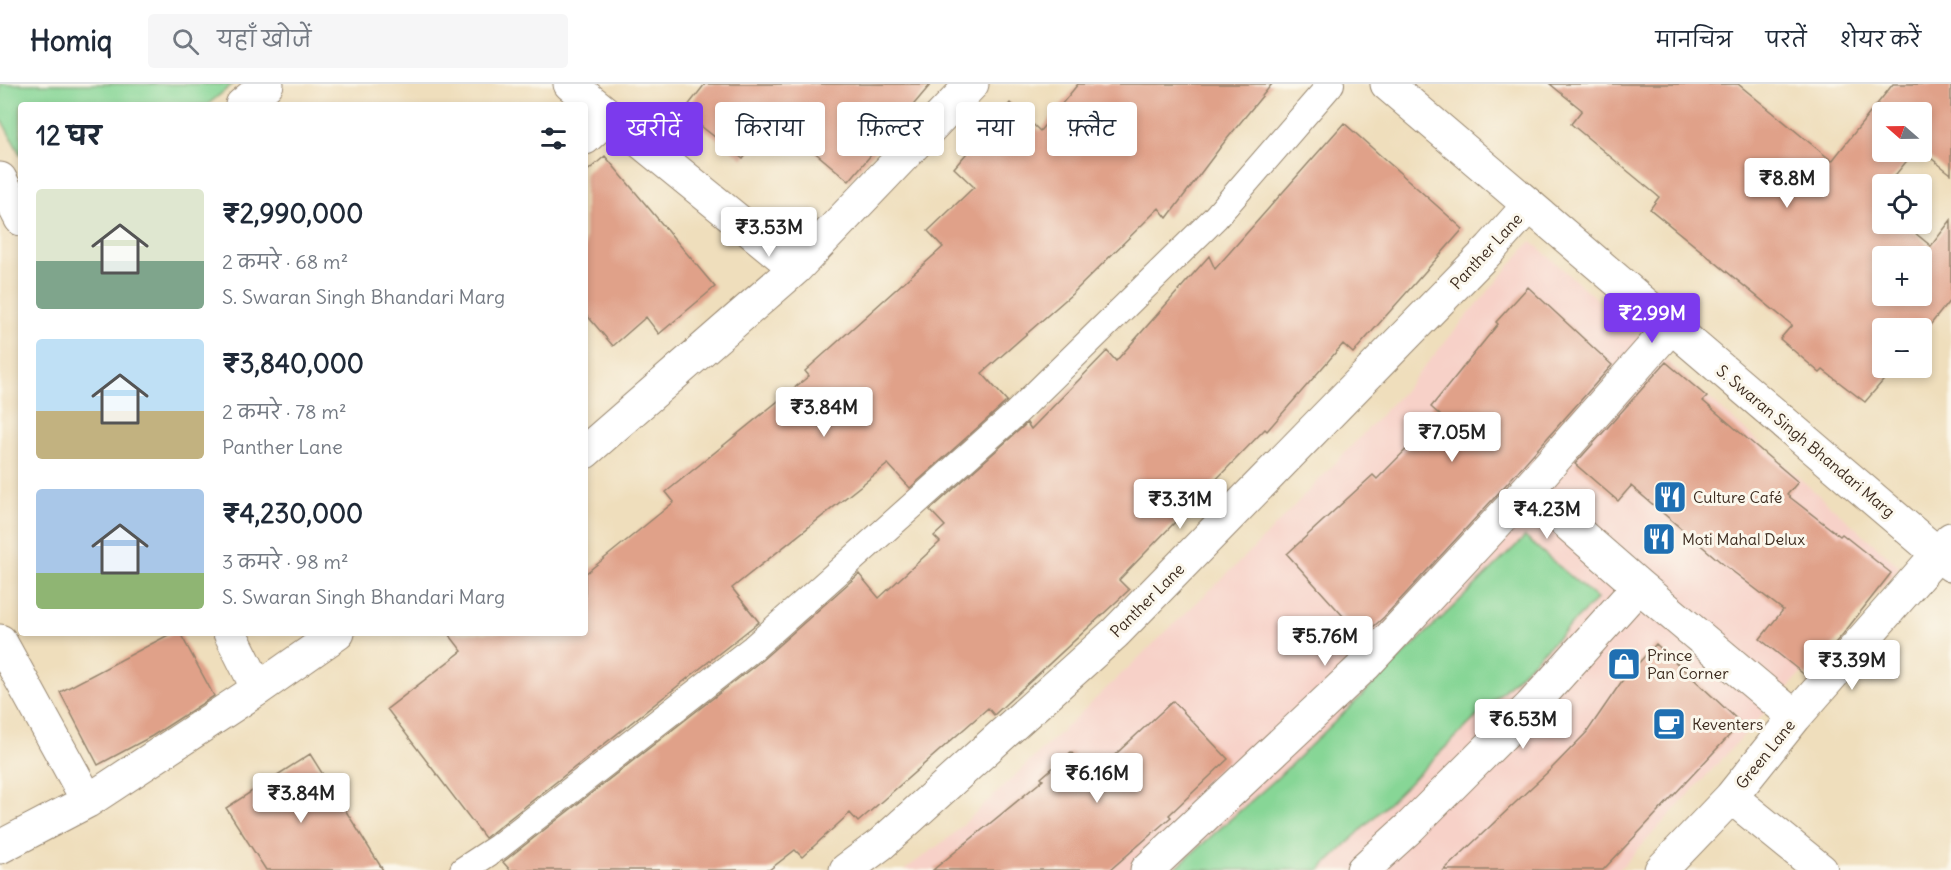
<!DOCTYPE html>
<html lang="hi">
<head>
<meta charset="utf-8">
<style>
	body { margin:0; font-family:Delius,"Playpen Sans Deva",sans-serif; background:#f6f6f7; color:#1f2937; height:100vh; display:flex; flex-direction:column; font-size:22px; white-space:nowrap }
	* { box-sizing:border-box; margin:0 }
	p { font-size:20px; color:#747a83 }
	.icon { flex:none; width:33px; height:33px; fill:none; stroke:currentColor; stroke-width:2; stroke-linecap:round; stroke-linejoin:round }
	.map { position:relative; flex:1; overflow:hidden }
	.panel { position:absolute; left:18px; top:18px; width:570px; height:534px; display:flex; flex-direction:column; background:#fff; border-radius:6px; box-shadow:0 3px 9px #0003 }
	.panel>* { flex:none }
	.top-card { position:absolute; left:606px; top:18px; width:570px; height:54px; display:flex; gap:12px }
	.needle { width:39px; rotate:290deg }
	.buttons { position:absolute; left:1872px; top:18px; display:grid; gap:12px }
	.buttons a { display:grid; place-items:center; width:60px; height:60px; border-radius:6px; background:#fff; box-shadow:0 3px 9px #0003; font-size:30px }
	.price { position:absolute; translate:-50% -51px; padding:0 14px; border-radius:6px; background:#fff; color:#222; font-size:20px; line-height:39px; filter:drop-shadow(0 2px 3px #0008) }
	.price::after { content:''; position:absolute; left:50%; top:36px; width:18px; height:14px; margin-left:-9px; background:inherit; clip-path:polygon(0 0,100% 0,50% 100%) }
	.price.on { background:#7c3aed; color:#fff }
	ul { padding:0; list-style:none }
	li { display:flex; align-items:center; gap:18px; height:150px; padding:0 18px }
	li span { display:grid; place-items:center; flex:none; width:168px; height:120px; border-radius:6px; color:#555 }
	li>.icon { margin-inline-start:auto }
	span .icon { width:72px; height:72px; fill:#fffc; stroke-width:1 }
	li b { font-size:26px }
	h2 { display:flex; justify-content:space-between; align-items:center; height:72px; padding:0 18px; font-size:26px }
	.chip { padding:0 21px; border-radius:6px; background:#fff; box-shadow:0 3px 9px #0003; font-size:21px; line-height:54px }
	.chip.on { background:#7c3aed; color:#fff }
	header { display:flex; align-items:center; gap:36px; box-sizing:border-box; height:84px; padding:0 30px; background:#fff; border-bottom:2px solid #e0e1e3 }
	header strong { font-size:28px }
	nav { display:flex; gap:33px; margin-inline-start:auto; font-size:21px }
	.search { width:420px; height:54px; background:#f6f6f7; display:flex; align-items:center; gap:15px; box-sizing:border-box; padding:0 21px; border-radius:6px; color:#747a83; font-size:22px }
	.map>svg:first-child { display:block }
</style>
</head>
<body>
<header>
<strong>Homiq</strong>
<div class="search"><svg class="icon" aria-label="search" viewBox="0 0 24 24"><circle cx="10" cy="10" r="6"/><path d="M15 15l6 6"/></svg>यहाँ खोजें</div>
<nav><a>मानचित्र</a><a>परतें</a><a>शेयर करें</a></nav>
</header>
<div class="map">
<svg width="1951" height="786" viewBox="0 0 1951 786">
	<rect width="100%" height="100%" fill="#fbf7ec"/>
	<filter id="ink" filterUnits="userSpaceOnUse"><feTurbulence type="fractalNoise" baseFrequency=".0167" numOctaves="2"/><feDisplacementMap in="SourceGraphic" scale="12" xChannelSelector="R" yChannelSelector="G"/><feConvolveMatrix kernelMatrix="1 2 1 2 8 2 1 2 1" color-interpolation-filters="sRGB"/></filter>
	<filter id="wash" filterUnits="userSpaceOnUse"><feTurbulence type="fractalNoise" baseFrequency=".008" numOctaves="4" result="noise"/><feDisplacementMap in="SourceGraphic" scale="24" xChannelSelector="R" yChannelSelector="G"/><feGaussianBlur stdDeviation="1.35" result="paint"/><feColorMatrix in="noise" values="0 0 0 0 0 0 0 0 0 0 0 0 0 0 0 0 0 1.4 0 .05"/><feComposite in="paint" operator="in"/></filter>
	<g filter="url(#wash)">
		<rect width="100%" height="100%" fill="#efdebc"/>
		<path fill="#f7d1c8" d="M1531,157L1900,483L1619,786H904L950,753L1253,465L1401,310Z"/>
		<path fill="#87d696" stroke="#61805a" stroke-width="1.5" d="M0,0H233L207,21H21V72L0,33Z
			M1525,453L1597,515L1320,786H1173L1276,695Z"/>
		<g id="blocks">
			<path fill="#e0a189" fill-rule="evenodd" d="M705,0H931L849,97L775,35L743,75L683,28Z
				M1078,0H1272L1222,61L1167,134L1159,124L1072,210L982,289L1007,317L1004,320L910,404L888,380L732,504L759,538L485,754L387,625L462,567L448,549H585V490L674,418L666,408L809,292L805,287L943,163L928,147L974,103L954,84L1010,19L1040,47Z
				M1550,0H1738L1832,77L1893,0H1951V90L1922,67V28H1882V68H1914L1888,100H1882V108L1876,116L1882,121V140H1904L1931,162L1951,136V215L1922,251V244H1882V284H1894L1865,318L1823,286L1820,289L1780,255L1792,241L1650,125L1659,113L1571,40L1582,26ZM1882,172H1922V212H1882Z
				M1344,39L1463,145L1353,269L1343,260L1267,347L1265,345L1119,496L1129,506L994,631L988,624L858,738L850,729L802,773L795,766L769,786H510L503,778L762,576L859,490L879,514L940,458L934,452L945,442L930,426L1027,339L1031,345L1107,267L1116,277L1209,172L1215,185Z
				M605,72L715,203L659,250L646,233L613,262L585,229V89Z
				M1528,203L1612,281L1495,413L1384,533L1362,553L1287,470L1373,391L1377,395L1440,331L1431,323L1498,240L1496,238Z
				M1666,278L1707,313L1703,317L1798,398L1787,411L1840,452L1842,450L1891,489L1843,550L1806,592L1760,555L1783,526L1723,480L1631,402L1618,417L1575,380Z
				M172,549H180L214,612L152,652L98,681L60,608Z
				M1656,560L1741,639L1643,744L1603,786H1444L1551,685L1587,648L1622,597Z
				M1173,617L1228,675L1169,731L1171,733L1110,786H933L1043,696L1041,694L1071,668L1092,692Z
				M310,670L383,786H266L226,724Z"/>
		</g>
	</g>
	<g filter="url(#ink)">
		<use href="#blocks" fill-opacity="0" stroke="#95846d" stroke-width="1.5"/>
		<g fill="none" stroke-linecap="round" stroke-linejoin="round">
			<defs>
				<path id="lane" d="M463,786L498,763L753,564L1014,331L1215,134L1331,0"/>
				<path id="street" d="M570,0L796,184
					M242,21L267,0
					M585,54L609,32
					M0,95L21,135
					M1671,243L1528,405L1639,502L1795,633
					M585,368L796,184L972,0
					M230,549L258,605
					M0,557L88,717
					M1731,713L1821,786
					M0,763L88,717L258,605L338,549
					M846,786L881,760L1115,549L1491,164L1529,121
					M1147,786L1365,581L1528,405
					M1363,786L1409,744L1531,622L1639,502
					M1661,786L1731,713L1795,633L1951,455"/>
				<path id="secondary" d="M1387,0L1951,481"/>
			</defs>
			<use href="#lane" stroke="#95846d" stroke-width="28"/>
			<use href="#street" stroke="#95846d" stroke-width="35"/>
			<use href="#secondary" stroke="#95846d" stroke-width="35"/>
			<use href="#lane" stroke="#fff" stroke-width="26"/>
			<use href="#street" stroke="#fff" stroke-width="33"/>
			<use href="#secondary" stroke="#fff" stroke-width="33"/>
		</g>
	</g>
	<defs>
		<symbol id="restaurant-square" viewBox="-11 -11 22 22"><rect x="-9" y="-9" width="18" height="18" rx="4" fill="#1f6fb2" stroke="#fbf7ec"/><path d="M-5-6h1v4h1v-4h1v4h1v-4h1v5L-1.5 .5V6h-2V.5L-5-1ZM5-6V6H3V1.5H1.5Q1.5-4 5-6Z" fill="#fff"/></symbol>
		<symbol id="shop-square" viewBox="-11 -11 22 22"><rect x="-9" y="-9" width="18" height="18" rx="4" fill="#1f6fb2" stroke="#fbf7ec"/><path d="M-5-2.5h2.3a2.7 3.5 0 0 1 5.4 0H5L5.5 6h-11ZM-1.5-2.5h3a1.5 2.3 0 0 0-3 0Z" fill="#fff"/></symbol>
		<symbol id="cafe-square" viewBox="-11 -11 22 22"><rect x="-9" y="-9" width="18" height="18" rx="4" fill="#1f6fb2" stroke="#fbf7ec"/><path d="M-5.5-4.5H6V0H3Q3 3.5 0 3.5H-2.5Q-5.5 3.5-5.5 0ZM3-3.2v2h1.7v-2ZM-6 4.5H4V6H-6Z" fill="#fff"/></symbol>
	</defs>
	<g fill-rule="evenodd">
		<use href="#restaurant-square" x="1651" y="394" width="38" height="38"/>
		<use href="#restaurant-square" x="1640" y="436" width="38" height="38"/>
		<use href="#shop-square" x="1605" y="561" width="38" height="38"/>
		<use href="#cafe-square" x="1650" y="621" width="38" height="38"/>
	</g>
	<g text-anchor="middle" stroke-width="6" stroke-linejoin="round" paint-order="stroke">
		<g font-size="16" fill="#3b2a1e" stroke="#fbf7ec">
			<text transform="translate(1486 167) rotate(-47)" y="6">Panther Lane</text>
			<text transform="translate(1806 357) rotate(40)" y="6">S. Swaran Singh Bhandari Marg</text>
			<text transform="translate(1147 516) rotate(-45)" y="6">Panther Lane</text>
			<text transform="translate(1765 670) rotate(-51)" y="6">Green Lane</text>
		</g>
		<g font-size="16" fill="#3b2a1e" stroke="#fbf7ec" text-anchor="start">
			<text x="1693" y="419">Culture Café</text>
			<text x="1682" y="461">Moti Mahal Delux</text>
			<text x="1647" y="577">Prince<tspan x="1647" dy="18">Pan Corner</tspan></text>
			<text x="1692" y="646">Keventers</text>
		</g>
	</g>
</svg>
<div class="buttons">
<a><svg class="needle" viewBox="-14 -14 28 28"><path d="M0-13l5 13h-10z" fill="#e53935"/><path d="M0 13l5-13h-10z" fill="#747a83"/></svg></a>
<a><svg class="icon" aria-label="locate" viewBox="0 0 24 24"><circle cx="12" cy="12" r="6"/><path d="M12 2v4M12 18v4M2 12h4M18 12h4"/></svg></a>
<a>+</a>
<a>−</a>
</div>
<b class="price" style="left:1787px;top:125px">₹8.8M</b>
<b class="price" style="left:769px;top:174px">₹3.53M</b>
<b class="price on" style="left:1652px;top:260px">₹2.99M</b>
<b class="price" style="left:824px;top:354px">₹3.84M</b>
<b class="price" style="left:1452px;top:379px">₹7.05M</b>
<b class="price" style="left:1180px;top:446px">₹3.31M</b>
<b class="price" style="left:1547px;top:456px">₹4.23M</b>
<b class="price" style="left:1325px;top:583px">₹5.76M</b>
<b class="price" style="left:1852px;top:607px">₹3.39M</b>
<b class="price" style="left:1523px;top:666px">₹6.53M</b>
<b class="price" style="left:1097px;top:720px">₹6.16M</b>
<b class="price" style="left:301px;top:740px">₹3.84M</b>
<div class="top-card">
<a class="chip on">खरीदें</a>
<a class="chip">किराया</a>
<a class="chip">फ़िल्टर</a>
<a class="chip">नया</a>
<a class="chip">फ़्लैट</a>
</div>
<section class="panel">
<h2>12 घर<svg class="icon" aria-label="filters" viewBox="0 0 24 24"><path d="M4 7h16M4 17h16"/><circle cx="9" cy="7" r="2"/><circle cx="15" cy="17" r="2"/></svg></h2>
<ul>
<li><span style="background:linear-gradient(#dfe7d0 60%,#7fa58c 0)"><svg class="icon" aria-label="home" viewBox="0 0 24 24"><path d="M3 11l9-7 9 7M6 9v11h12V9"/></svg></span><div><b>₹2,990,000</b><p>2 कमरे · 68 m²</p><p>S. Swaran Singh Bhandari Marg</p></div></li>
<li><span style="background:linear-gradient(#bfe0f5 60%,#c2b280 0)"><svg class="icon" aria-label="home" viewBox="0 0 24 24"><path d="M3 11l9-7 9 7M6 9v11h12V9"/></svg></span><div><b>₹3,840,000</b><p>2 कमरे · 78 m²</p><p>Panther Lane</p></div></li>
<li><span style="background:linear-gradient(#a9c7e8 70%,#8fb573 0)"><svg class="icon" aria-label="home" viewBox="0 0 24 24"><path d="M3 11l9-7 9 7M6 9v11h12V9"/></svg></span><div><b>₹4,230,000</b><p>3 कमरे · 98 m²</p><p>S. Swaran Singh Bhandari Marg</p></div></li>
</ul>
</section>
</div>
</body>
</html>
